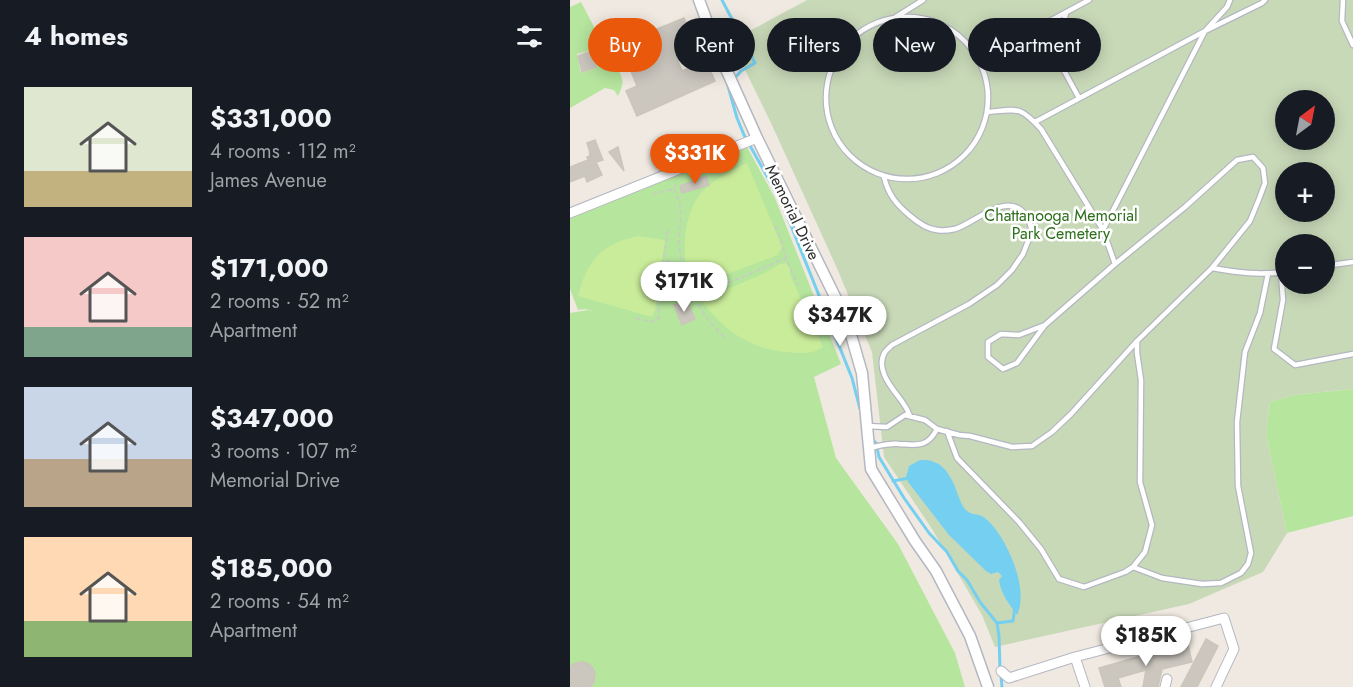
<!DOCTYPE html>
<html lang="en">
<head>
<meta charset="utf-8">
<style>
	body { margin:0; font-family:Jost,sans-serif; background:#242831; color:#f1f3f6; height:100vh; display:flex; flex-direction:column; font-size:22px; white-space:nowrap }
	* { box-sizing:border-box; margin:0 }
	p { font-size:20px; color:#9ea1a6 }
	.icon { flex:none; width:33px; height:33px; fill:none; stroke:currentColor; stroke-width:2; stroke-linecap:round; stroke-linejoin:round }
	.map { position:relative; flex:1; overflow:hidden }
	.drawer { display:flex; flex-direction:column; background:#171b24; width:570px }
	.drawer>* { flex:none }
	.top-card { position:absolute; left:18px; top:18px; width:570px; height:54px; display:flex; gap:12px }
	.needle { width:39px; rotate:32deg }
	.buttons { position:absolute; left:705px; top:90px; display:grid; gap:12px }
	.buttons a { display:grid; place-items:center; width:60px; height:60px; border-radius:50%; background:#171b24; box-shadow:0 3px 15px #0003; font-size:30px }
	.price { position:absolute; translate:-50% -51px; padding:0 14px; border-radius:21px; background:#fff; color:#222; font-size:20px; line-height:39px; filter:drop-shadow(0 2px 3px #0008) }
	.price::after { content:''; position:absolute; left:50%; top:36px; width:18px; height:14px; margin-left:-9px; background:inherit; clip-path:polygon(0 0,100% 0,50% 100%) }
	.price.current { background:#ea580c; color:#fff }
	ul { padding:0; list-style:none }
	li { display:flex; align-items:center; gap:18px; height:150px; padding:0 24px }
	li span { display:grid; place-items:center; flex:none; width:168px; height:120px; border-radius:0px; color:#555 }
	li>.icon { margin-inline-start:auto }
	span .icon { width:72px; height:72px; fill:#fffc; stroke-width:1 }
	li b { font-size:26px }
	h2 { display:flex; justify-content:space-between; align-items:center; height:72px; padding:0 24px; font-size:26px }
	.pill { padding:0 21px; border-radius:27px; background:#171b24; box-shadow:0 3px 15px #0003; font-size:21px; line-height:54px }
	.pill.current { background:#ea580c; color:#fff }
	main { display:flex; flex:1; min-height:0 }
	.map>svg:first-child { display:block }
</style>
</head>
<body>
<main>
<section class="drawer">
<h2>4 homes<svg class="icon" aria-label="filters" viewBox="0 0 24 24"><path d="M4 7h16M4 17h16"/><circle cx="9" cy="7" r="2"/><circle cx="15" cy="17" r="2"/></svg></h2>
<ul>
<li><span style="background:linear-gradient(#dfe7d0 70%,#c2b280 0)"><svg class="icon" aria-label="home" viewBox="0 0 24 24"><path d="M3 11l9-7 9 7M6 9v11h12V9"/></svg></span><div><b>$331,000</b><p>4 rooms · 112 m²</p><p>James Avenue</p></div></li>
<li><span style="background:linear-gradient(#f6c9c9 75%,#7fa58c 0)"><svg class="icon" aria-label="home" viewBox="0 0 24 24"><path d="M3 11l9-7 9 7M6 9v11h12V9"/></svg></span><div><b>$171,000</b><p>2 rooms · 52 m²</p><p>Apartment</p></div></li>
<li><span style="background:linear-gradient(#c9d6e8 60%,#b9a48a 0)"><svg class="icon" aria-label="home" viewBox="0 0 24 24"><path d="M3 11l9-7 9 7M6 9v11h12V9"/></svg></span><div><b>$347,000</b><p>3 rooms · 107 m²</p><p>Memorial Drive</p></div></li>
<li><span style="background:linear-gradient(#ffd9b3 70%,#8fb573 0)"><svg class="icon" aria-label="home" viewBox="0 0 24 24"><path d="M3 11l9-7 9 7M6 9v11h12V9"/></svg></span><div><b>$185,000</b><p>2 rooms · 54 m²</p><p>Apartment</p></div></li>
</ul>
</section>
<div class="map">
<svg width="783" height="687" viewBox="0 0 783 687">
	<rect width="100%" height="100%" fill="#efe9e1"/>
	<path fill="#b6e59e" d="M11,2L33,44L26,54L21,50L7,54L11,73L26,68V61L32,55L38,70L47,66C53,80 55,82 48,96L44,90L35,88L0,108V7Z
		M176,145L205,198L271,364L244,377L266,458L328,544L385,653L395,687H0V313L18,310L23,311L16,309L8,310L0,289V216Z
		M783,389V516L717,533L696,434L700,402L723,395Z"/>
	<path fill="#c8d9b8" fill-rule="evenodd" d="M237,0H783V389L723,395L700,402L696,434L717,533L693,572L619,604L425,647L412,615L362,529L314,457L302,352L266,266L201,123L161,41ZM716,100H754V140H716ZM716,172H754V212H716ZM716,244H754V284H716Z"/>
	<path fill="#c9ec9a" d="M177,163L212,247L208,255L125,286C123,280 119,275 117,269C112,248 115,215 128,197C140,181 159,172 177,163Z
		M67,236L95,240L85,310L82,317L8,296C13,276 21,257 40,246C48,241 58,239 67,236Z
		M216,263L220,269V275L253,347C241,355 230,353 216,352C179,349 153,329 131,300L193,274L210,264Z"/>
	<path fill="#75cff0" d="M350,460C355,460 360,460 364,462C377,466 384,483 388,495C390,500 393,508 397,511C402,515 410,514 415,518C436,535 460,589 447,615C439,604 431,594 429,580L432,576L428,572L421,574L416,571L379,535L338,482L336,477L339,466Z"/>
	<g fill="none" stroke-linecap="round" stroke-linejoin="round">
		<path stroke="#75cff0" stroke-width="3" d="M152,0L185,63L171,71L164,79
			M158,86L167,118L174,135L212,203L282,378L290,409
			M303,440L306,443L309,457L334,498L359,533L377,552L388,571L397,580L410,602L427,623L429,636L430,669
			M323,481L339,478
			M427,623L443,621L445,607
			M431,675L432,687"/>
	</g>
	<path fill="#cbc7bf" stroke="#cbc5ba" stroke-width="1.5" d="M114,18L123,42L104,51L112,71L136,61L145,81L67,116L56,91L67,86L50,44Z
		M21,51L26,67L12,72L8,56Z
		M25,140L33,160L26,162L32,175L17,182L15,176L0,182V167L18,160L17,157L20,156L19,149L17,143Z
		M48,147L54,171L39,152Z
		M136,176L139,185L112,193L110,186Z
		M117,301L125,319L112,325L104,305Z
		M636,639L648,646L627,687H611Z
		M618,645L622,662L592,669L588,687H573L576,670L548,678L551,687H535L529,668L571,656V657Z
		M11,662L17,663L22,667L25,673L24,682L20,687H0V667L4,664Z"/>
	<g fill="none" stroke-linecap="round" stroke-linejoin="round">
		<defs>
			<path id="service" d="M773,0L772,21L783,45
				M496,13L489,41L491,65L509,98
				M256 98a81 81 0 1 1 162 0a81 81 0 1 1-162 0Z
				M326,17L353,0
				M409,59L519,0
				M418,112C448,109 450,106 471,129L533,230L545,264
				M465,122L635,31L692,3L695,0
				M314,177C318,194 326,204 339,215C347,222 356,229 367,230C372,231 380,230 385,229C405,223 436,191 455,214C459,218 460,225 462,231L453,254L442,270L427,285L399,304L322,345C320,347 317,349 315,352C304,370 324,390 333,403C336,407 338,411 340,416
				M533,230L635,31L657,7L660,0
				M754,266L783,262
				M711,272L713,300L704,349L725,365L783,354
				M475,325L449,335L431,334L418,342V357L433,369L447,363L475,325L545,264L615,207L667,160L683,157L693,168L695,183L689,199L680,221L642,268
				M297,426L317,427L335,415L355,420L367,429C357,448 347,445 329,444C319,443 309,446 299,448
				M367,429L389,435L400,436L442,447L462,446L482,432L501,414L567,341L642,268C669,273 688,275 716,272
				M377,431L387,458L449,522L471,549L489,579L514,587L555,572L563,567L575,552L582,525L570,482L571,380L567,353V341
				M563,567L592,578L632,584L651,583L671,573L678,564L681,553L668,486L667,422L675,352L690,313L698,274"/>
			<path id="minor" d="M0,213L187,138
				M505,657L515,687
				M431,671L439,678L505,657L654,618L664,649L646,687
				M595,687L597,679"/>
			<path id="tertiary" d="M129,0L147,49L187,138L277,321L292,373L301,469L345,541L366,571L400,636L418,687"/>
		</defs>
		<use href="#service" stroke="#b4b7c1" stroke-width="7"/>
		<use href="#minor" stroke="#b4b7c1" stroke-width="11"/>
		<use href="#tertiary" stroke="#b4b7c1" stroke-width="13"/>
		<path stroke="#c9c9c9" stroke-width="1.5" stroke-dasharray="4.5 3" stroke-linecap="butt" d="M104,189C114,208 110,220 109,240C109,274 130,317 156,338
			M83,194L104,189L107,183L106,181
			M205,226L210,237L216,257
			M115,288L99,261H97L99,277L97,291L115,288L118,298L175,276L216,258L228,285
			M97,291L89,292L93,278L91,277L98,229
			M66,318L81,322L89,318V293"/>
		<use href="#service" stroke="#fff" stroke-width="4.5"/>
		<use href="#minor" stroke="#fff" stroke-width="9"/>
		<use href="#tertiary" stroke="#fff" stroke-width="10"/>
	</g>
	<g text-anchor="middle" stroke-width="5" stroke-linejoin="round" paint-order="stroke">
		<g font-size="16" fill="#2e2e2e" stroke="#fff">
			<text transform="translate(223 212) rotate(64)" y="6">Memorial Drive</text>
		</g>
		<g font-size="16" fill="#2c6e1b" stroke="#fff">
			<text x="491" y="221">Chattanooga Memorial<tspan x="491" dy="18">Park Cemetery</tspan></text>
		</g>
	</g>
</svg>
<div class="buttons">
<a><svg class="needle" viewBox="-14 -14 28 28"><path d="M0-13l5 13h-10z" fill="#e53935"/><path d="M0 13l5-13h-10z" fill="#9ea1a6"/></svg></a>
<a>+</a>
<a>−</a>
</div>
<b class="price current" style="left:125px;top:185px">$331K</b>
<b class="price" style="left:114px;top:313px">$171K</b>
<b class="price" style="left:270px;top:347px">$347K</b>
<b class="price" style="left:576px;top:667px">$185K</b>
<div class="top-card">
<a class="pill current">Buy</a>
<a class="pill">Rent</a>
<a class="pill">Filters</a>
<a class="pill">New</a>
<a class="pill">Apartment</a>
</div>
</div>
</main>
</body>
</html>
